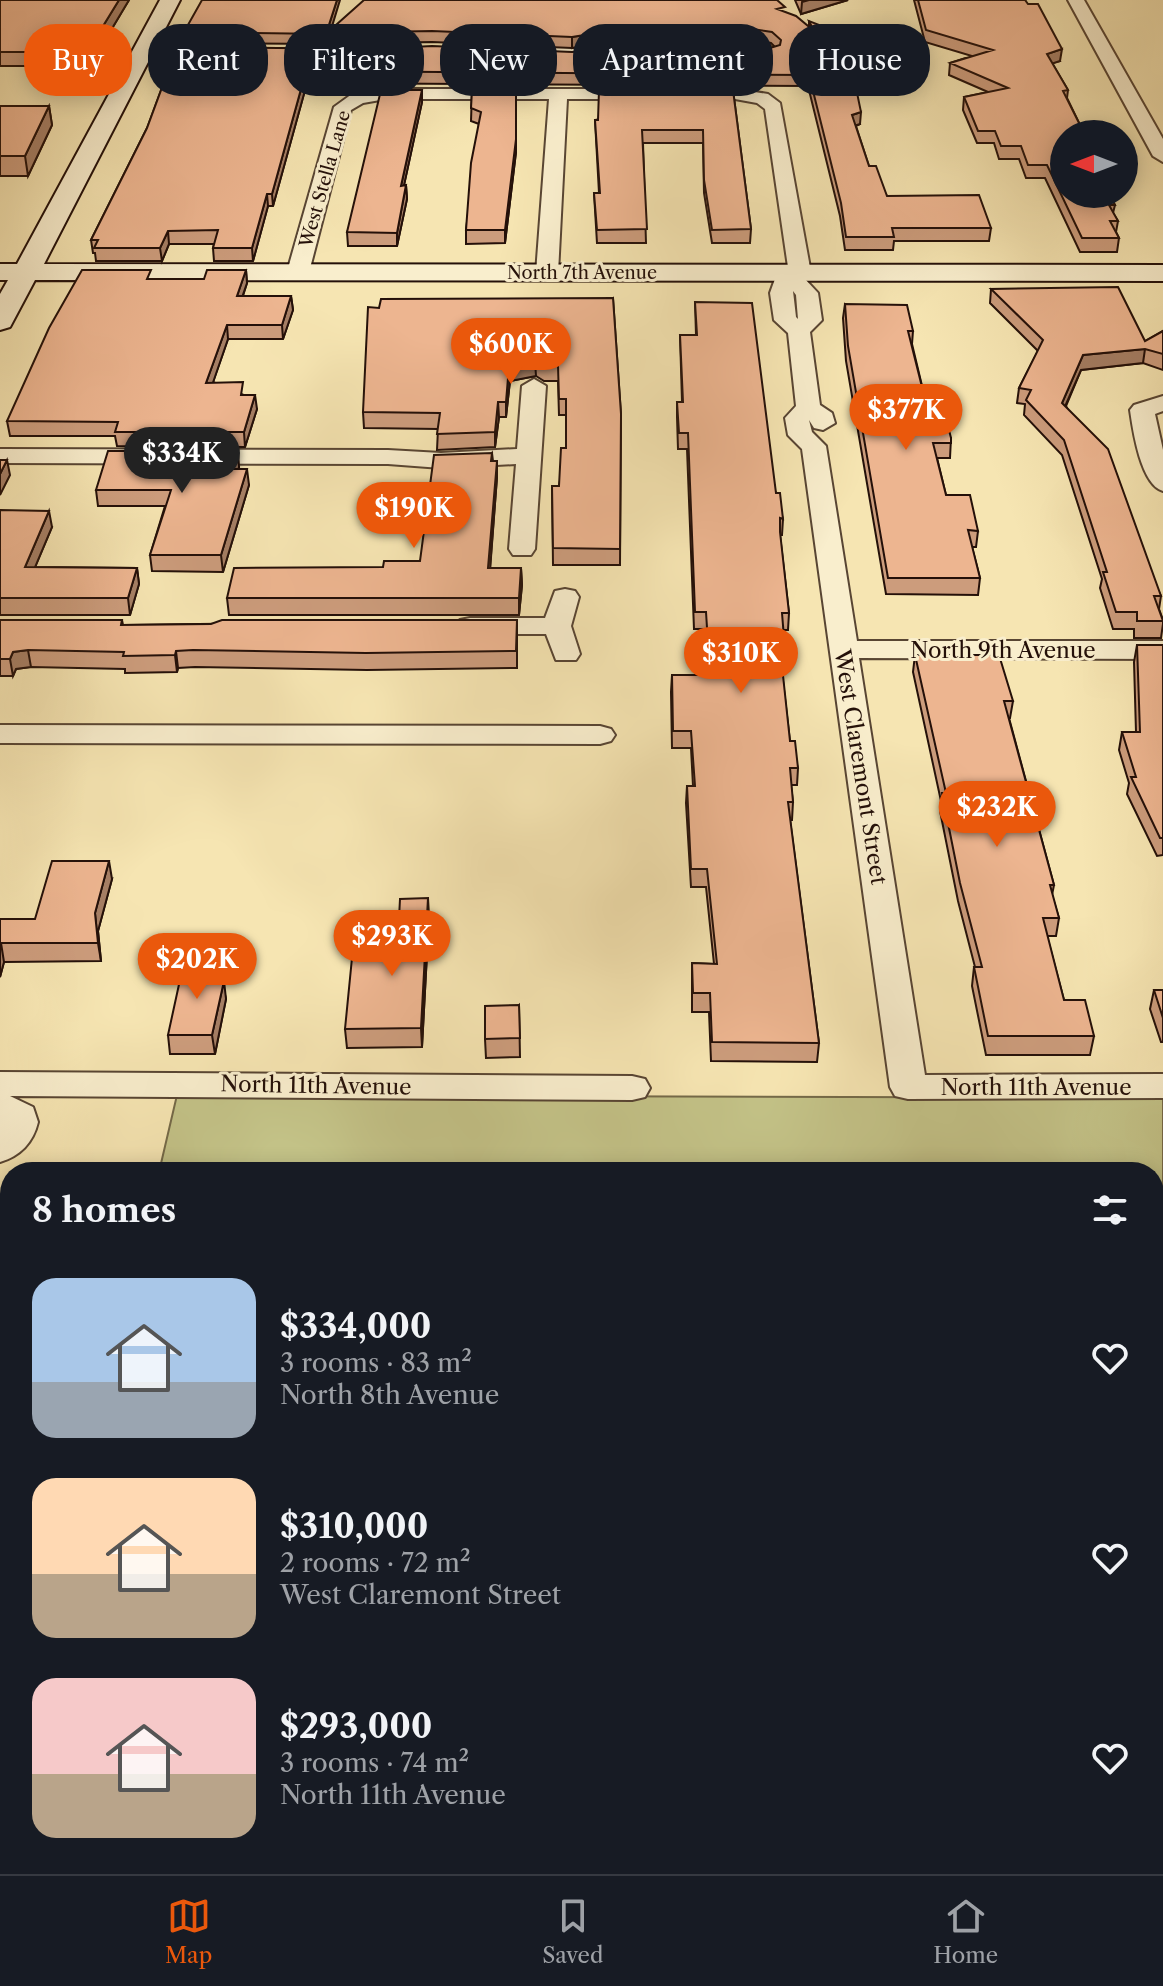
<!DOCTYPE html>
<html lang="en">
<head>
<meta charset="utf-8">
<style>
	body { margin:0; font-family:"Libre Caslon Text",serif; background:#242831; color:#f1f3f6; height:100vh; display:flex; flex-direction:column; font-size:30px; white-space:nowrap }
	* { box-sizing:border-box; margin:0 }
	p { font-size:26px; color:#9ea1a6 }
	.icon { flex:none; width:44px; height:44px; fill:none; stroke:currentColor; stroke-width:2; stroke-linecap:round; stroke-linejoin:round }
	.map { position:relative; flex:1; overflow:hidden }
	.side { position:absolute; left:0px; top:1162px; width:1164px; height:712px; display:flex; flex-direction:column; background:#171b24; border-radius:32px 32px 0 0; box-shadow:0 4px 20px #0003 }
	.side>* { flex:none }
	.guide { position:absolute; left:24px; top:24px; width:1116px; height:72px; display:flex; gap:16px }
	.needle { width:52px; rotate:270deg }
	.controls { position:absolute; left:1050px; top:120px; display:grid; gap:16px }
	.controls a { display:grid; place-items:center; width:88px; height:88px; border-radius:50%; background:#171b24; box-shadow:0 4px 20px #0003; font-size:40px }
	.price { position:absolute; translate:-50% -68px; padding:0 18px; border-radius:28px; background:#ea580c; color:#fff; font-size:26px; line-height:52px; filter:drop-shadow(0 2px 4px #0008) }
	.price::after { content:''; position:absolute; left:50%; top:48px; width:24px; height:18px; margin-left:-12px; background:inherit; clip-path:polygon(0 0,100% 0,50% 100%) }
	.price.on { background:#222; color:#fff }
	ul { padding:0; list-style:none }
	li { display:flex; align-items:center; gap:24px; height:200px; padding:0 32px }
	li span { display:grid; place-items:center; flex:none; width:224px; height:160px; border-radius:24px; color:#555 }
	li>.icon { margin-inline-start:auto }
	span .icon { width:96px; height:96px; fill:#fffc; stroke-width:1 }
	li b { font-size:34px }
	h2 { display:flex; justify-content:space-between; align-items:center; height:96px; padding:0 32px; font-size:34px }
	.pill { padding:0 28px; border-radius:32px; background:#171b24; box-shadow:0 4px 20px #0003; font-size:28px; line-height:72px }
	.pill.on { background:#ea580c; color:#fff }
	.tab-bar { display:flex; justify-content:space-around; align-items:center; height:112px; border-top:2px solid #363941; background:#171b24; font-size:22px; color:#9ea1a6 }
	.tab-bar a { display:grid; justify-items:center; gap:4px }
	.tab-bar .on { color:#ea580c }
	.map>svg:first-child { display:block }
</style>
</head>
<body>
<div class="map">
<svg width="1163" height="1874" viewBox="0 0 1163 1874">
	<rect width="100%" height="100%" fill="#f6e5b2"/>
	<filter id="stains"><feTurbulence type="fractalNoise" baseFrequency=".0025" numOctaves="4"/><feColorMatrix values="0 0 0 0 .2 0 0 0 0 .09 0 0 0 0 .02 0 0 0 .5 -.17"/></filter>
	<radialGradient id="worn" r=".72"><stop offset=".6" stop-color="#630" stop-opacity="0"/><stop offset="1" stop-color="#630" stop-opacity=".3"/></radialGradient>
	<path fill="#c3c287" stroke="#746948" stroke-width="2" d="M177,1095L1163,1098V1874H0V1837L10,1795V1864H1154V1172H159Z"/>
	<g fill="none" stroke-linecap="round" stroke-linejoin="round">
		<defs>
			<path id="street" d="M1068,0H1084L1163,139V162L1153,156Z
				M745,42L769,45L778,54L746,64L720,53Z
				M144,45L224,47L233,52L224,57L138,54V46Z
				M605,45L652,48L661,53C654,59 550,59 543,53L552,48Z
				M386,89H735L768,94L780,103L811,273L804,278L818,293L822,320L810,332L820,405L832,413L835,423L823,430L814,428L809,420L812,432L826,446L857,641H1163V659L859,658L925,1075L1163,1074V1098L908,1099L895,1096L890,1087L802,449L788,435L785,418L796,406L788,333L774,320L770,293L779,268L788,267L765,109L757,103L735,99H567L558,273L547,279L536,273L549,99H386L363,103L351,110L309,272L306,277H290L287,272L334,107L352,94ZM793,291L796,295L798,319L796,317Z
				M534,379L546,386L535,549L531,555H513L509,549L516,464L441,468L388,464L0,463V449L388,450L441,453L517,449L522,386Z
				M1163,396V411L1155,414L1163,450V491C1141,485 1133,431 1130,410L1134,405Z
				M565,589L575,591L579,597L571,626L580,654L576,660H556L546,634H470L460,632L456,626L460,620L470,618H545L555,591Z
				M0,725L600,726L611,729L615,735L611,741L600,744L0,743Z
				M0,1072L632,1076L645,1079L650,1088L645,1097L632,1100L10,1096L33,1107L38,1122C33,1143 20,1156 0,1162Z"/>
			<path id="secondary" d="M160,0H180L44,264L1163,265V281L35,280L10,327L0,330V294L8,280H0V264H17Z"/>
		</defs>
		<use href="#street" stroke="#584533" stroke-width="4"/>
		<use href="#secondary" stroke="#241009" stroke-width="4"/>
		<use href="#street" fill="#f9eecd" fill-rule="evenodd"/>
		<use href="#secondary" fill="#f9eecd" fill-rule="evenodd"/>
	</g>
	<path fill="#cc9c7c" stroke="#241009" stroke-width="2" d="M0,0H129L86,72H47L46,66H0Z
		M795,0H848L801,14Z
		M914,0H1025L1060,61L1052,63L1068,90L1067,98L1083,131V134H1064L1115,205L1113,213L1118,221L1116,232L1119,238L1117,252H1080L1045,178H1026L1019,159H999L994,143H977L963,110L964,97L988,92L949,75L950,63L972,56L925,42Z
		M785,12L809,27V21L860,124L856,126L869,166L887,196L991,228L989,241H894L893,250H845L840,216L808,86L307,83L273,206H268L253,261H214L213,248L214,244H169L162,261H96L95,253H93L91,240L147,128L177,47L747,55L775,47L771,43L745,39L727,45L609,42L572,48L432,42L328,44V41L327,44L186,43L184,32L331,29Z
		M472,90L516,152L505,243L466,244V230L479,124L471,121Z
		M733,90L751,229L750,243H712L704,193L703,143H643L646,243H597L594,193H599L595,120Z
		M422,102L404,185H406L407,199L397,246H348L347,232Z
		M0,106H49L52,125L28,176H0Z
		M246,270L247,283L243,296H291L293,310L283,339H228L213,382L244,395L257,409L245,447L117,446L115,436H10L7,421L152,279H204Z
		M991,289L1145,341L1163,331V370L1143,363L1081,370L1066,406L1161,596L1159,609L1163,620V624L1161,638H1134V629H1113L1100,588L1102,579L1062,455L1024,415L1025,404L1017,403L1019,388L1038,351L990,303Z
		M613,298L621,414L620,565H553L552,486H559L566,448V415H559L558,381H544L536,376L510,381L506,417H499L495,447L437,450L438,429L364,428L363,412Z
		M695,302L776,493L783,519L782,535H780L789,613L788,630H784L783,655H780L790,741L798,768L797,785H791L793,802L792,820H790L819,1043L817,1062L711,1061L709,1012H692V963L714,964L706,887H691L686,803L687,786H693L691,748H672L671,692L672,675H708L705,629H694L687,449H678L677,417V402H682L680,335H696Z
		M845,304L913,331L912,344L928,411L951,438L950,458H937L946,495L978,531L976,547H972L980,578L978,595L886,594L846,361L843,318Z
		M492,453L493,461H497V477L490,568H521L522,585L519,615H229L227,598L420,561Z
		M239,467V469L249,485L223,572L152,571L150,555L165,506H98L96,490Z
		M0,510L52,527L35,567L137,568L139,584L130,615H0Z
		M0,620H122L123,625L517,620V668L367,670L195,667L178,668L177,672L125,673V669L31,667L16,669L13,676H0Z
		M1137,645H1163V855L1157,856L1127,794L1129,783L1119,750L1122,732H1136L1134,662Z
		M915,655L1013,701L1010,718H1009L1054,885L1052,895L1059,918L1056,936H1047L1064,1000L1094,1036L1090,1055H986L972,986L974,967H975L958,901L940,811L941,801L913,672Z
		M112,879L98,931L101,961L4,962L0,977V919H35Z
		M429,916L422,1047L347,1048L345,1029L397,958Z
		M222,981L226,999L215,1054H170L168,1035Z
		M1154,990H1163V1042H1161L1150,1009Z
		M519,1005L520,1057L486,1058L485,1039Z
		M10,1205V1586H7L0,1615Z"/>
	<path fill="#a67f65" stroke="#241009" stroke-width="2" d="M119,0H129L86,72L84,57Z
		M337,0H340L330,33H327V44L326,34Z
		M809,0H848L801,14L802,2Z
		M746,28L745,39L727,45V34Z
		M609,31V42L572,48V37Z
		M1062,49L1060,61L1045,66L1047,54Z
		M306,71L307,83L273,206L272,194Z
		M422,90V102L401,199V186Z
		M516,90V152L505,243V230Z
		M49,106L52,125L28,176L25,156Z
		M861,112L860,124L851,127L852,115Z
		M406,185L407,199L397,246V233Z
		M267,194L268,206L253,261L252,248Z
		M168,231L169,244L162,261L160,248Z
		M246,270L247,283L238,309L237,296Z
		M291,296L293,310L283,339L282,325Z
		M227,325L228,339L208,397L206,383Z
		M1145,349L1143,363L1081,370L1060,418L1062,403L1083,355Z
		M535,361L536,376L510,381L506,417V402L509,366Z
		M255,395L257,409L245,447L244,432Z
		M498,402L499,417L495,447V432Z
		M238,451L239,467L234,485L232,469Z
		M7,460L10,475L0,495V474Z
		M497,461V477L489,584L488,568Z
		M247,469L249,485L223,572L221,555Z
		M49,511L52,527L28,584L25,567Z
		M137,568L139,584L130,615L128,598Z
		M521,568L522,585L519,615V598Z
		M28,650L31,667L16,669L13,676L10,659L13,652Z
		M176,651L178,668L177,672L175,655Z
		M109,861L112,879L98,931L101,961L98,943L95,913Z
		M428,898L429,916L422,1047L421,1028Z
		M1,943L4,962L0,977V945Z
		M221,966L223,984L218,980Z
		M224,981L226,999L215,1054L212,1035Z
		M2,1566L7,1586L0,1615V1575Z"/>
	<path fill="#edb590" stroke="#241009" stroke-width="2" d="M0,0H119L84,57H44L48,52H0Z
		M202,0H337L326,34L184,32Z
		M364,0H777L785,7L777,9L796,16L814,31L809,21L845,35L861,112L852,115L869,166H876L887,196L979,195L991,228H892L894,237H846L841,203L809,75L306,71L272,194H267L252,248H213L218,230L168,231L160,248H94L98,240H91L147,128L177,47L374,49L432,46L572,52L638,47L727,49L747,55L780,45L781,40L772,32L746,28L727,34L609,31L572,37L432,31L327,33Z
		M918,0H1025L1028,4H1038L1062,49L1047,54L1068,90L1063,91L1083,131H1073L1075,134H1064V194H1109L1115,205H1109L1118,221H1110L1119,238H1082L1047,165H1028L1021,146H1001L995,131H978L964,97L1008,88L950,63L993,50L926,30Z
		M381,90H422L401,186L406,185L397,233L347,232Z
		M472,90H516V139L505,230H466L471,163L481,112L471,108Z
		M599,90H733L751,229L712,230L704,180L703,130H642L647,229L597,230L594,193H600L595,120H598Z
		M0,106H49L25,156H0Z
		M82,270H151L147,279H204L207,270H246L237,296H291L282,325H227L206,383L243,382L241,395H255L244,432H115L118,422L7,421L49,328Z
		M1118,287L1145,341L1163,331V354L1145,349L1083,355L1062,403L1108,449L1161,596H1154L1163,621H1137V612H1116L1103,572H1107L1064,440L1026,400L1031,390L1019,388L1043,340L991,289Z
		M613,298L621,414L620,549L553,548L552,486H559L561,448H566V399H559L558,366H543L535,361L509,366L506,402H498L495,432L437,434L440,413L363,412L368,307L379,308L381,299Z
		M695,302L752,303L776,493H780L783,519L780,518V532L789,613H782L784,638H779L790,741H795L798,768H790L793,802H788L819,1043L712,1042L710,993H693L692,963L717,964L707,869H691L687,786H695L691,731H673L672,675H710L706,612H695L688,433H679L677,402H683L680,335H697Z
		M845,304L907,305L913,331H908L928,411H944L951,438V443H933L946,495H970L978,531L968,530L980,578H888L848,346Z
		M108,451H238L232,469H247L221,555H150L171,490H96Z
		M492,453L491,461H497L488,568H521L519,598H227L234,568L383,567L384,561H420L434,455Z
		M0,460H7L0,474Z
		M0,510L49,511L25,567L137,568L128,598H0Z
		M0,620H122L121,625L211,624L222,620H517L516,651L366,653L193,650L176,651L175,655L123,656L124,652L28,650L13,652L10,659H0Z
		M1137,645H1163V838H1160L1131,777H1136L1122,732H1140Z
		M915,655H999L1013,701H1004L1054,885H1050L1059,918H1043L1064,1000H1085L1094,1036H988L974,967H982L960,883L942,793H946Z
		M52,861H109L95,913L98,943H1L0,945V919H35Z
		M428,898L421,1028L345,1029L352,958H397L400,899Z
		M183,966H221L218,980L224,981L212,1035H168Z
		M1154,990H1163V1018Z
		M519,1005L520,1038L485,1039V1006Z
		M10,1205V1567L2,1566L0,1575V1240Z"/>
	<g text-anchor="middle" stroke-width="6" stroke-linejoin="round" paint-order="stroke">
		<g font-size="18" fill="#241009" stroke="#f9eecd">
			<text transform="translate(325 179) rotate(-74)" y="6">West Stella Lane</text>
			<text x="582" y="279">North 7th Avenue</text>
		</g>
		<g font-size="22" fill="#241009" stroke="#f9eecd">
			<text x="1003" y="658">North 9th Avenue</text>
			<text transform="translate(861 767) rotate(81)" y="8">West Claremont Street</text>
			<text transform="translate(316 1085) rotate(1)" y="8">North 11th Avenue</text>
			<text x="1036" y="1095">North 11th Avenue</text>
		</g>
	</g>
	<rect width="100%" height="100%" filter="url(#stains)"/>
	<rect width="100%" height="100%" fill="url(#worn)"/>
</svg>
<div class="controls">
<a><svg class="needle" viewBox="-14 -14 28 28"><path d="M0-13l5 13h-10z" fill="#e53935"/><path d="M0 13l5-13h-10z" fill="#9ea1a6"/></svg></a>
</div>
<b class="price" style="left:511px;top:386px">$600K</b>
<b class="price" style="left:906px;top:452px">$377K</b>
<b class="price on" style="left:182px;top:495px">$334K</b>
<b class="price" style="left:414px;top:550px">$190K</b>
<b class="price" style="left:741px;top:695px">$310K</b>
<b class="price" style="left:997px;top:849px">$232K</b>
<b class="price" style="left:392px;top:978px">$293K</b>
<b class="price" style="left:197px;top:1001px">$202K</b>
<div class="guide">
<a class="pill on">Buy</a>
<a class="pill">Rent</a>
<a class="pill">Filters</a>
<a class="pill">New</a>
<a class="pill">Apartment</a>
<a class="pill">House</a>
</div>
<section class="side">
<h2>8 homes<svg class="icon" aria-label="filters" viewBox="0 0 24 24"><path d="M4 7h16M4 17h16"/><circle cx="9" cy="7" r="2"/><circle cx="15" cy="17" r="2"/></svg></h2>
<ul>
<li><span style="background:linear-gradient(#a9c7e8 65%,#9aa5b1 0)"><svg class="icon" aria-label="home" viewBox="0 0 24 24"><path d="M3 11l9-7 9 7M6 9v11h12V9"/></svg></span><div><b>$334,000</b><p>3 rooms · 83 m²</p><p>North 8th Avenue</p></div><svg class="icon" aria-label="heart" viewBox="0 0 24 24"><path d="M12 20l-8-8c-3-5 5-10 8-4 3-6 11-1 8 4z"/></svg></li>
<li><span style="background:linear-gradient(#ffd9b3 60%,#b9a48a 0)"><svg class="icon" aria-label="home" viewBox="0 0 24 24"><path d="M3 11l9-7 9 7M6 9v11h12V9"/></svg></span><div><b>$310,000</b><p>2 rooms · 72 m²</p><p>West Claremont Street</p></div><svg class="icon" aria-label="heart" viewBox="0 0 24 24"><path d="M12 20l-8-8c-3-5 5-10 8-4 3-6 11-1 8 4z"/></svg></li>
<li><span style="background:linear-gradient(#f6c9c9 60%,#b9a48a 0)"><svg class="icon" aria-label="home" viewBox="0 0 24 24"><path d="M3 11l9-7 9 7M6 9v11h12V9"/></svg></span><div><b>$293,000</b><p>3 rooms · 74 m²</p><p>North 11th Avenue</p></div><svg class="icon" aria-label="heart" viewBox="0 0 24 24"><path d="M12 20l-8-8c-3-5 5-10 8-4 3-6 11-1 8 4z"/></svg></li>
</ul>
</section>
</div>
<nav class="tab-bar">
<a class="on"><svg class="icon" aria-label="map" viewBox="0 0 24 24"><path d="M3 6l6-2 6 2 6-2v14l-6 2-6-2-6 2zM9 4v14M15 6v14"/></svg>Map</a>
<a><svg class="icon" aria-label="saved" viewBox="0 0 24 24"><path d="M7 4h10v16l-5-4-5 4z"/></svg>Saved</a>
<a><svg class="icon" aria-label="home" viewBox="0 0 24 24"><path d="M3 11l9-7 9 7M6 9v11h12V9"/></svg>Home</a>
</nav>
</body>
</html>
